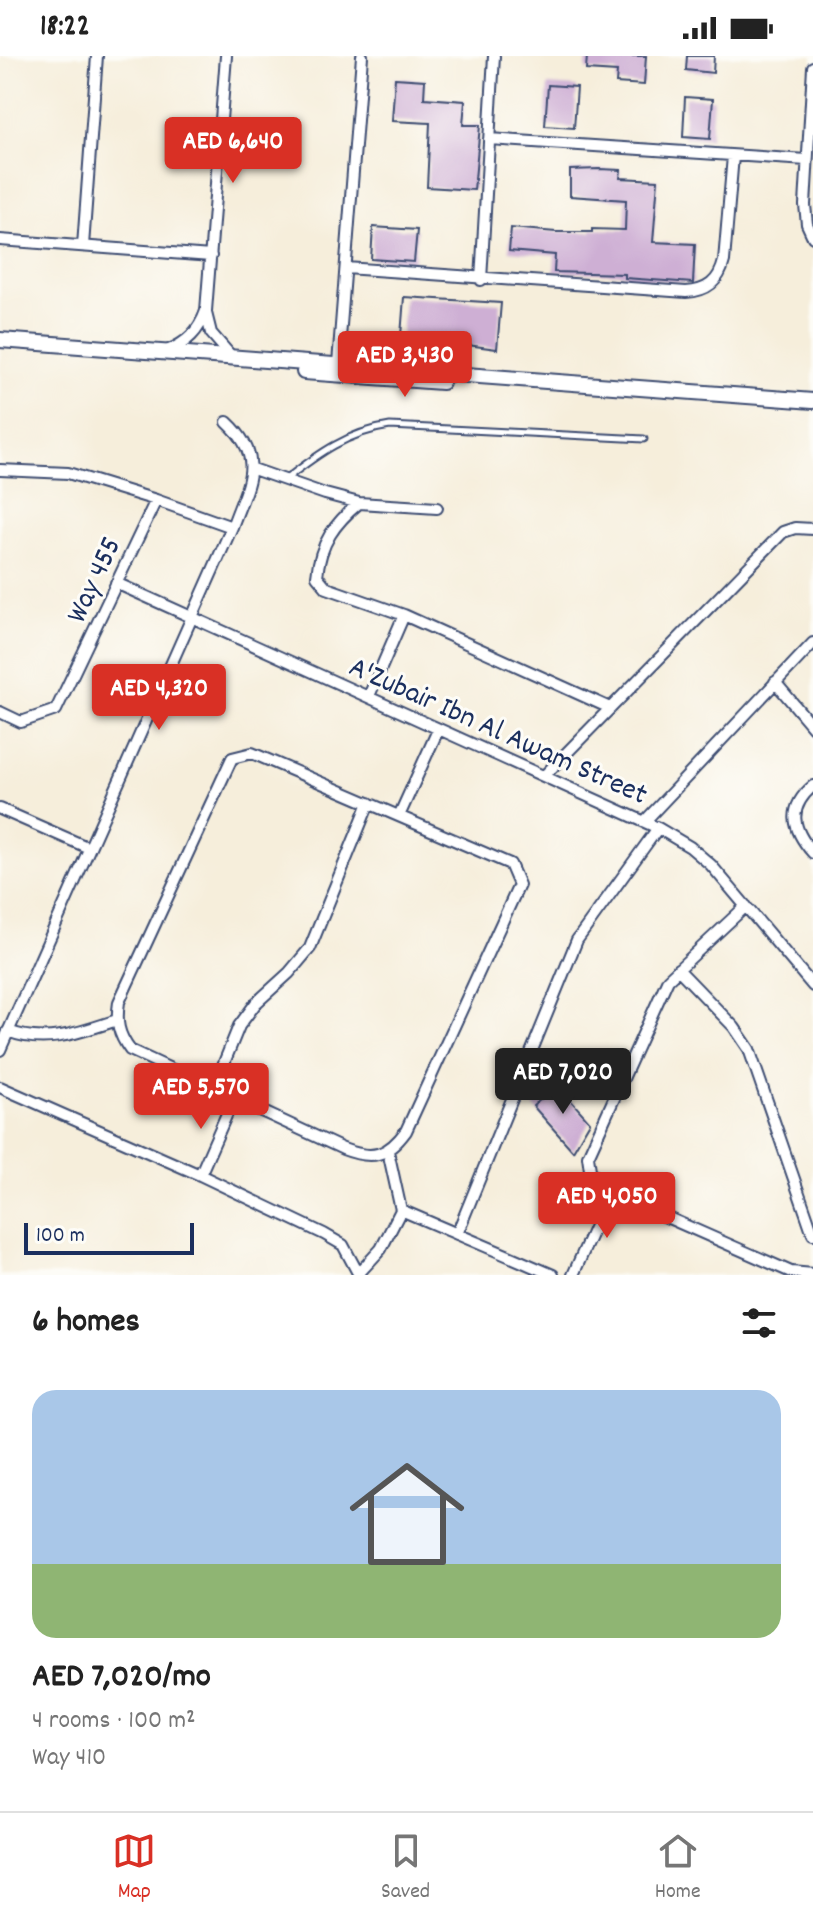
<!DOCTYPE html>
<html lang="en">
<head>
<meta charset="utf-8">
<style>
	body { margin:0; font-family:Dekko,sans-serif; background:#f2f2f2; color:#222; height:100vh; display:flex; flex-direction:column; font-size:30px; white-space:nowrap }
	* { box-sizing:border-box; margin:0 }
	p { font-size:26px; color:#767676 }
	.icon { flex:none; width:44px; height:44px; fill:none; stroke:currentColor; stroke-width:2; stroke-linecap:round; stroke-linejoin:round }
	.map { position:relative; height:1219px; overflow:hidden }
	.side { display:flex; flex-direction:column; background:#fff; flex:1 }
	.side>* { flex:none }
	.scale { position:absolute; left:24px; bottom:20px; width:170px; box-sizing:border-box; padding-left:8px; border:4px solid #1b2f5e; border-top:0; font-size:22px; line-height:28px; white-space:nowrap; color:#1b2f5e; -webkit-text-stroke:6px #fdfcf7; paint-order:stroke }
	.price { position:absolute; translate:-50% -68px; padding:0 18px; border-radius:8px; background:#d93025; color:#fff; font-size:26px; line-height:52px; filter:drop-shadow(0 2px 4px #0008) }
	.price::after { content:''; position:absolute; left:50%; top:48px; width:24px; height:18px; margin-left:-12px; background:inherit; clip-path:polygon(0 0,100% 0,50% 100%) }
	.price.selected { background:#222; color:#fff }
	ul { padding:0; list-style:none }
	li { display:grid; align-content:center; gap:16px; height:424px; padding:0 32px }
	li span { display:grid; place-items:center; height:248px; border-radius:24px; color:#555 }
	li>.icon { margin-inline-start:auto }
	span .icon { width:144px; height:144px; fill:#fffc; stroke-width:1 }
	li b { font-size:34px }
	h2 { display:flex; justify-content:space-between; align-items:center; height:96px; padding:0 32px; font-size:34px }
	.status { display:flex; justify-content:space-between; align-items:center; height:56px; padding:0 40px; background:#fff; direction:ltr }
	.status svg { height:22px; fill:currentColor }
	.dock { display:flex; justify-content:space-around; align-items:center; height:112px; border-top:2px solid #e0e0e0; background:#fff; font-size:22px; color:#767676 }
	.dock a { display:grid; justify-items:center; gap:4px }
	.dock .selected { color:#d93025 }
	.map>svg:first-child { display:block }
</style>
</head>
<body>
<div class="status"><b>18:22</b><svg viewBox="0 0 49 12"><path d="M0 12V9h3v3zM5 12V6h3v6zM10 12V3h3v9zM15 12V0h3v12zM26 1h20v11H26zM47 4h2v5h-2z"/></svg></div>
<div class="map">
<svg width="813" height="1219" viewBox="0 0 813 1219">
	<rect width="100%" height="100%" fill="#fdfcf7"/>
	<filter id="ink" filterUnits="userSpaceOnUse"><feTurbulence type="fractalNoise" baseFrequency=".0125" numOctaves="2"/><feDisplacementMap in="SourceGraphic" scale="16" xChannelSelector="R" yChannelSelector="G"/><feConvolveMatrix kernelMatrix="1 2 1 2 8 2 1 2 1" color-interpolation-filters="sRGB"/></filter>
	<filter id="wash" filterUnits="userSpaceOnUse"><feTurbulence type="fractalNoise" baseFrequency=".006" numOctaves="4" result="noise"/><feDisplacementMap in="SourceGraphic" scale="32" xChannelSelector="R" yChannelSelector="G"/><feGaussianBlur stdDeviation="1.8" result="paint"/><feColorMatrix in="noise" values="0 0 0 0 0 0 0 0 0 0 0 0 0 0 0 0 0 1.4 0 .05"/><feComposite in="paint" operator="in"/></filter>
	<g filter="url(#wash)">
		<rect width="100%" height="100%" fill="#f6eedb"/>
		<g id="blocks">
			<path fill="#ceafd4" d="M587,0H646L644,29L616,27L617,16L586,14Z
				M687,0H714L713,17L686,14Z
				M395,22L425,24L424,42L465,45L463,69H480L474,134L427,131L430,67L392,65Z
				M548,29L577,31L574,72L545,70Z
				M685,41L713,43L710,83L683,81Z
				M599,113L621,114L620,122L658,124L653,186L695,188L693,227L625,222V218L554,216L555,199L509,195L511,172L556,176H592V173L625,174L626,144L570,140V114Z
				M373,171L417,174L414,206L371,203Z
				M404,241L501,247L497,293L401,280Z
				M557,1029L590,1066L573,1095L533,1050Z"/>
		</g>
	</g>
	<g filter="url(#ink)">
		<use href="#blocks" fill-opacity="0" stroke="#3c4c71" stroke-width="2"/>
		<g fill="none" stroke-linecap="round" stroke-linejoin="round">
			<defs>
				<path id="service" d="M286,423C318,398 348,376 390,370L644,383"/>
				<path id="minor" d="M813,11L805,149L807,168L813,181
					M489,83L807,104
					M0,184L211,200
					M83,190L97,0
					M346,212L686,236C707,235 719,226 724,205L733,100
					M481,224L494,0
					M206,257L211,277L231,300
					M167,295C187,287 199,275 206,255L226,0
					M338,308L362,0
					M253,413L325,438L359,447
					M0,414L68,417L156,444L232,471
					M437,452L359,447C335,467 320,487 317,520L327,532L404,559L610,652
					M116,527L658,772L690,791L711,809L813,930
					M775,626L813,671
					M369,640L404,559
					M0,656L21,666L56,654L156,444
					M252,697L510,808L519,829L406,1075C387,1101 372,1104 343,1093L130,994C118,978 116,966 119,946L232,702Z
					M545,719L783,476L795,472L813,473
					M813,730C787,752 792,773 813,797
					M0,753L89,792
					M399,760L438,674
					M645,765L813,587
					M746,850L668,923L588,1100L590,1114L605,1134L791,1216L813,1218
					M678,913L734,971L749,993L813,1178
					M8,975C45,990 81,976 117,964
					M0,994L232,471C247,428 267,403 227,366
					M0,1031L200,1119L324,1178L343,1189L359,1219
					M213,1034L239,970L256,947L289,917L310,892L369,747
					M200,1119L233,1044
					M401,1154L553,1219
					M457,1178L577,884L658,772
					M359,1217L381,1193L401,1154L388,1095
					M573,1219L610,1136"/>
				<path id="secondary" d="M0,284L813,345
					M304,316L442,326"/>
			</defs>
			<use href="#service" stroke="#3c4c71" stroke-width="9"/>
			<use href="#minor" stroke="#3c4c71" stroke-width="14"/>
			<use href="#secondary" stroke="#3c4c71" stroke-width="18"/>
			<use href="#service" stroke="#fff" stroke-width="5"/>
			<use href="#minor" stroke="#fff" stroke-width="10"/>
			<use href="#secondary" stroke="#fff" stroke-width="14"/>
		</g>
	</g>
	<g text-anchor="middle" stroke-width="6" stroke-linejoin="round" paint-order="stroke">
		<g font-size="30" fill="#1b2f5e" stroke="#fdfcf7">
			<text transform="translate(92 523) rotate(-65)" y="10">Way 455</text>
			<text transform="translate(499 673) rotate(24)" y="10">A'Zubair Ibn Al Awam Street</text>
		</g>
	</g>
</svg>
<div class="scale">100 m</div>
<b class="price" style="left:233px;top:129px">AED 6,640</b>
<b class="price" style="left:405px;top:343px">AED 3,430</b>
<b class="price" style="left:159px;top:676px">AED 4,320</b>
<b class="price selected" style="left:563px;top:1060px">AED 7,020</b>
<b class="price" style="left:201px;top:1075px">AED 5,570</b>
<b class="price" style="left:607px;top:1184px">AED 4,050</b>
</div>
<section class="side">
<h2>6 homes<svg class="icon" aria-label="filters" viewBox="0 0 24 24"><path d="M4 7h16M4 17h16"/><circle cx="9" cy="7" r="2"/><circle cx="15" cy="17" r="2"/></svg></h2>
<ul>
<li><span style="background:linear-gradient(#a9c7e8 70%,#8fb573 0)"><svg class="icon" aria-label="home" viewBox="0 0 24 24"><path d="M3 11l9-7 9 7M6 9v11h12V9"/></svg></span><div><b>AED 7,020/mo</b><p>4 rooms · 100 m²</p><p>Way 410</p></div></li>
</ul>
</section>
<nav class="dock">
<a class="selected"><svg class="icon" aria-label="map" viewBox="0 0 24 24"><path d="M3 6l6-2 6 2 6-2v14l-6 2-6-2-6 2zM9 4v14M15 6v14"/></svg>Map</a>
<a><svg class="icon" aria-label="saved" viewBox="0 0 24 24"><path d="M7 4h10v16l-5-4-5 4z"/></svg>Saved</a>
<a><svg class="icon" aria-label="home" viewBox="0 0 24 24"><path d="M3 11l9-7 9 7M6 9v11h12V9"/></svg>Home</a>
</nav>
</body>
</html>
